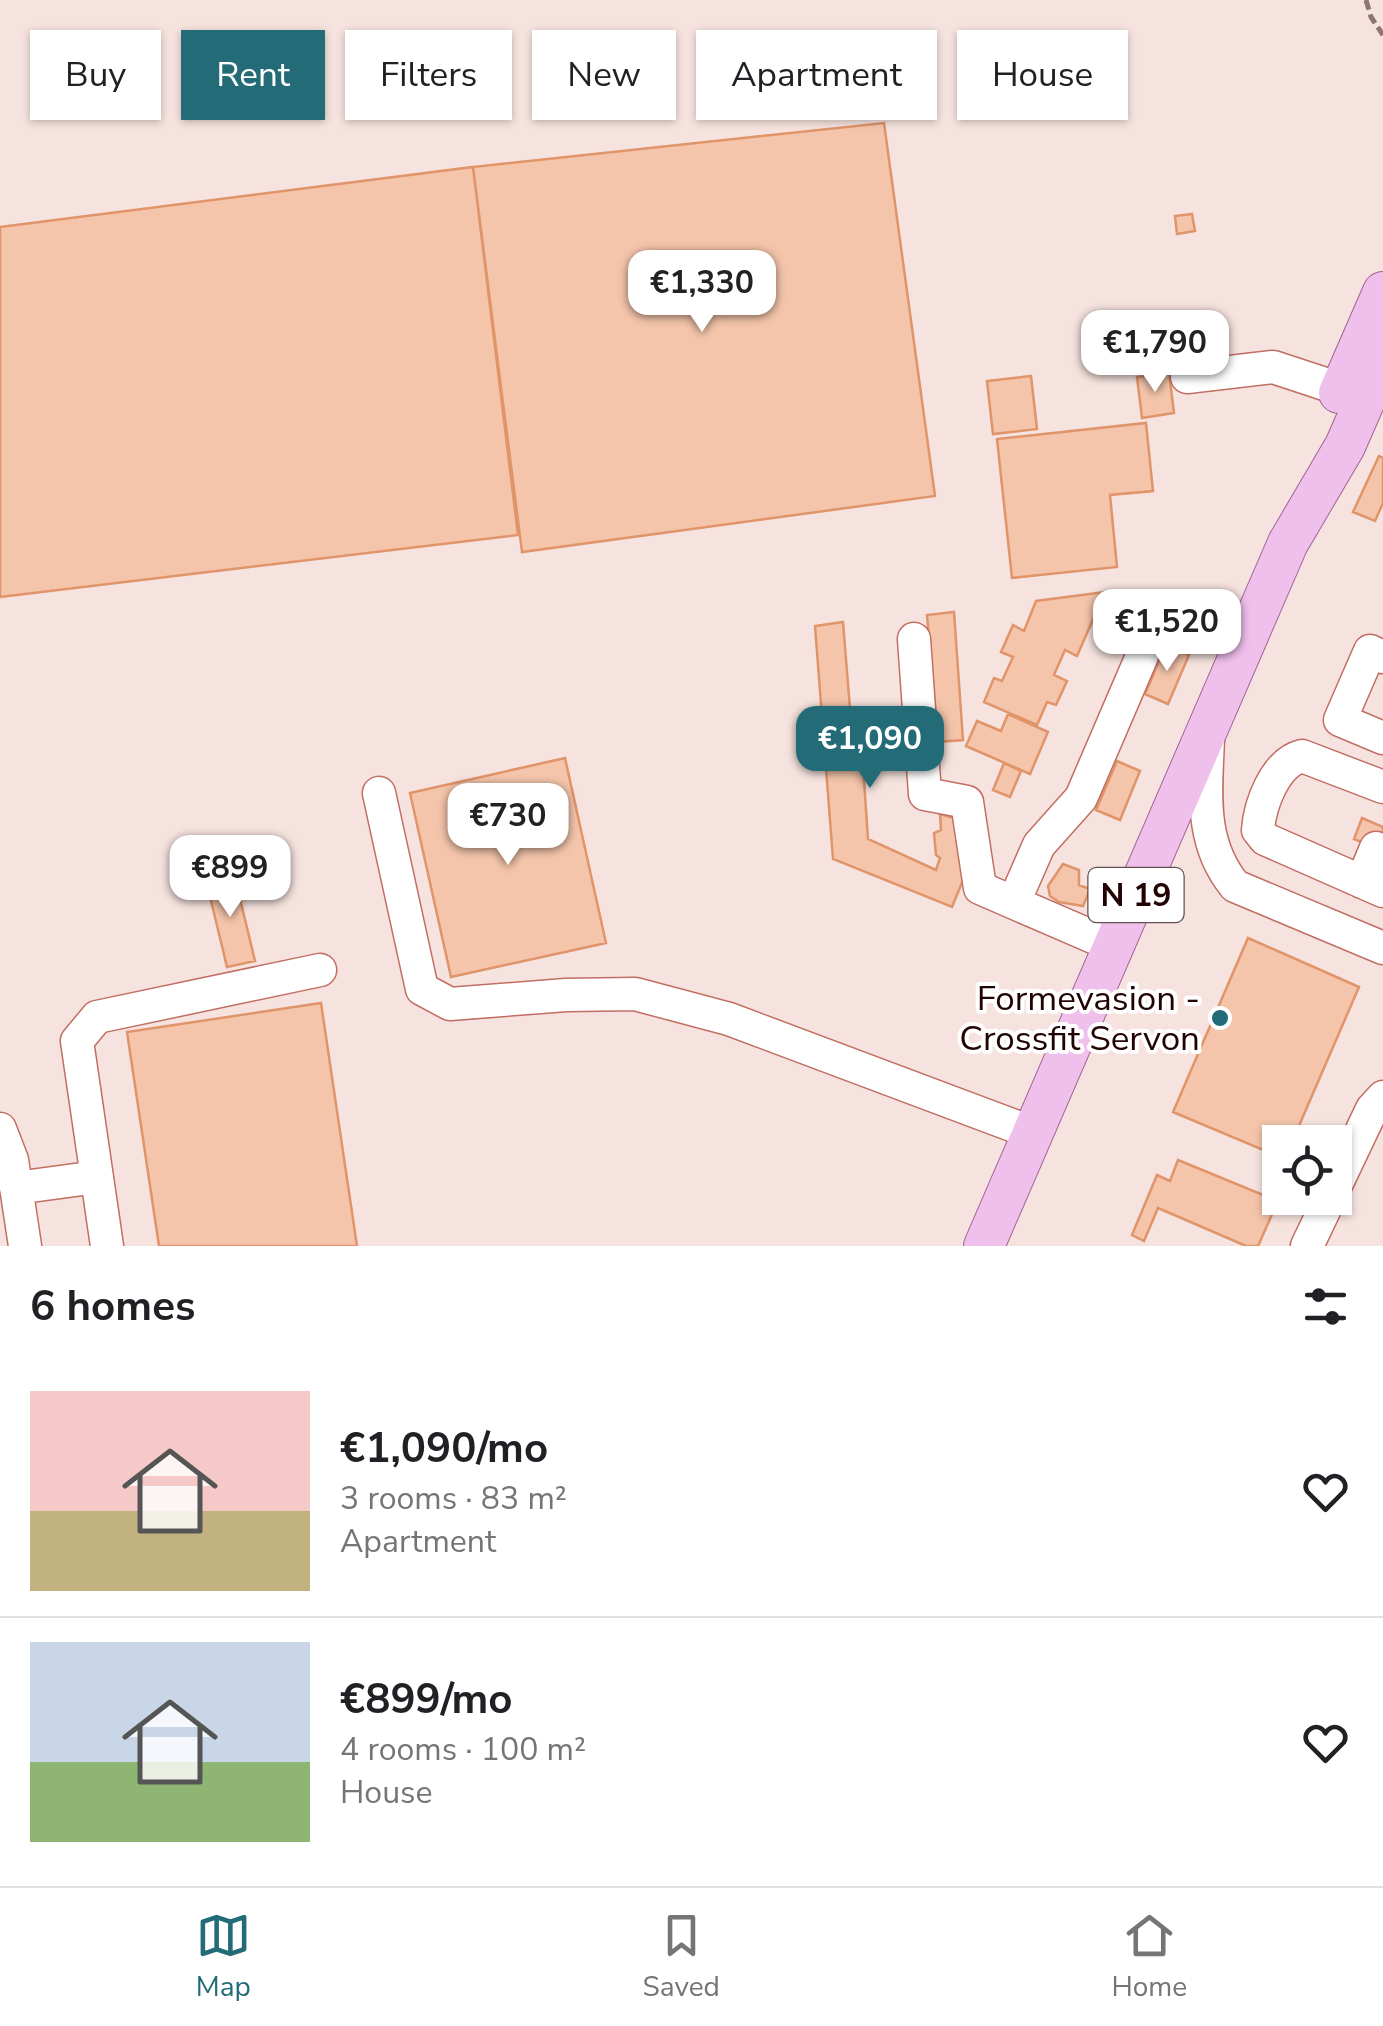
<!DOCTYPE html>
<html lang="en">
<head>
<meta charset="utf-8">
<style>
	body { margin:0; font-family:"Nunito Sans",sans-serif; background:#f2f2f2; color:#202124; height:100vh; display:flex; flex-direction:column; font-size:38px; white-space:nowrap }
	* { box-sizing:border-box; margin:0 }
	p { font-size:32px; color:#757577 }
	.icon { flex:none; width:55px; height:55px; fill:none; stroke:currentColor; stroke-width:2; stroke-linecap:round; stroke-linejoin:round }
	.map { position:relative; height:1246px; overflow:hidden }
	.details { display:flex; flex-direction:column; background:#fff; flex:1 }
	.details>* { flex:none }
	.banner { position:absolute; left:30px; top:30px; width:1325px; height:90px; display:flex; gap:20px }
	.controls { position:absolute; left:1262px; top:1125px; display:grid; gap:20px }
	.controls a { display:grid; place-items:center; width:90px; height:90px; border-radius:0px; background:#fff; box-shadow:0 2px 8px #0004; font-size:50px }
	.price { position:absolute; translate:-50% -85px; padding:0 22px; border-radius:20px; background:#fff; color:#222; font-size:32px; line-height:65px; filter:drop-shadow(0 2px 5px #0008) }
	.price::after { content:''; position:absolute; left:50%; top:60px; width:30px; height:22px; margin-left:-15px; background:inherit; clip-path:polygon(0 0,100% 0,50% 100%) }
	.price.on { background:#236c77; color:#fff }
	ul { padding:0; list-style:none }
	li { display:flex; align-items:center; gap:30px; height:250px; padding:0 30px }
	li+li { border-top:2px solid #e0e0e0 }
	li span { display:grid; place-items:center; flex:none; width:280px; height:200px; border-radius:0px; color:#555 }
	li>.icon { margin-inline-start:auto }
	span .icon { width:120px; height:120px; fill:#fffc; stroke-width:1 }
	li b { font-size:42px }
	h2 { display:flex; justify-content:space-between; align-items:center; height:120px; padding:0 30px; font-size:42px }
	.pill { padding:0 35px; border-radius:0px; background:#fff; box-shadow:0 2px 8px #0004; font-size:35px; line-height:90px }
	.pill.on { background:#236c77; color:#fff }
	.tabs { display:flex; justify-content:space-around; align-items:center; height:140px; border-top:2px solid #e0e0e0; background:#fff; font-size:28px; color:#757577 }
	.tabs a { display:grid; justify-items:center; gap:5px }
	.tabs .on { color:#236c77 }
	.map>svg:first-child { display:block }
</style>
</head>
<body>
<div class="map">
<svg width="1383" height="1246" viewBox="0 0 1383 1246">
	<rect width="100%" height="100%" fill="#f6e3df"/>
	<path fill="#f5c5ab" stroke="#e0946a" stroke-width="2.5" d="M884,123L935,496L522,552L473,167Z
		M473,167L518,535L0,597V227Z
		M1192,214L1195,231L1177,234L1175,216Z
		M1169,373L1174,413L1142,418L1137,377Z
		M1031,376L1037,429L993,434L987,381Z
		M1146,423L1153,491L1110,495L1117,567L1012,578L997,439Z
		M1379,456L1383,458V503L1375,521L1353,512Z
		M1105,592L1077,656L1065,650L1054,675L1067,681L1056,705L1047,702L1037,725L984,702L994,678L1002,681L1013,657L1001,652L1013,625L1024,631L1036,601Z
		M954,612L963,740L938,742L927,615Z
		M843,622L851,721H860L868,839L936,870L940,858L936,855L934,833L941,830L940,814L957,819L966,873L952,907L833,859L815,626Z
		M1166,645L1189,655L1168,704L1145,694Z
		M1008,714L1048,732L1030,774L966,746L977,721L1001,731Z
		M565,758L606,943L451,977L410,793Z
		M1117,761L1140,771L1120,820L1096,810Z
		M1004,763L1021,771L1010,797L993,790Z
		M1362,818L1383,827V851L1354,839Z
		M1063,864L1079,870V885L1090,889L1083,906L1059,902L1050,896L1048,886Z
		M234,874L255,961L227,967L206,880Z
		M1248,938L1359,987L1292,1142H1280V1157L1173,1112Z
		M321,1003L357,1246H159L127,1032Z
		M1178,1160L1278,1201L1258,1246H1246L1158,1208L1144,1241L1132,1235L1157,1175L1170,1181Z"/>
	<g fill="none" stroke-linecap="round" stroke-linejoin="round">
		<defs>
			<path id="minor" d="M1187,377L1273,367L1340,389
				M914,639L925,794L967,802L980,888L1114,946
				M1383,657L1370,651L1340,720L1383,738
				M1208,739C1206,792 1199,842 1235,886L1383,948
				M1383,787L1302,756C1275,763 1260,804 1258,830L1265,839L1383,891
				M379,793L422,989L450,1004L566,995L635,994L729,1019L1033,1133
				M1362,882L1376,848
				M1014,902L1039,845L1081,798L1142,656
				M0,1129L12,1160L25,1246
				M1335,1187L1372,1109L1383,1097
				M16,1188L97,1177
				M107,1246L77,1041L97,1017L320,970
				M1307,1246L1330,1198"/>
			<path id="major" d="M1339,393L1383,292
				M984,1246L1288,543L1345,446L1383,359"/>
		</defs>
		<use href="#minor" stroke="#c26e62" stroke-width="35"/>
		<use href="#major" stroke="#a16393" stroke-width="42"/>
		<path stroke="#8d7572" stroke-width="5" stroke-dasharray="10 5" stroke-linecap="butt" d="M1366,0L1371,17L1383,35"/>
		<use href="#minor" stroke="#fff" stroke-width="32"/>
		<use href="#major" stroke="#f0c0ed" stroke-width="40"/>
	</g>
	<circle fill="#236c77" stroke="#fff" stroke-width="4" cx="1220" cy="1018" r="10"/>
	<g text-anchor="middle" stroke-width="8" stroke-linejoin="round" paint-order="stroke">
		<rect fill="#fff" stroke="#634f4e" stroke-width="2.5" x="1088.5" y="868" width="95" height="54" rx="8"/>
		<g font-size="32" font-weight="bold" fill="#200302">
			<text x="1136" y="906">N 19</text>
		</g>
		<g font-size="35" fill="#200302" stroke="#fff" text-anchor="end">
			<text x="1200" y="1010">Formevasion -<tspan x="1200" dy="40">Crossfit Servon</tspan></text>
		</g>
	</g>
</svg>
<div class="controls">
<a><svg class="icon" aria-label="locate" viewBox="0 0 24 24"><circle cx="12" cy="12" r="6"/><path d="M12 2v4M12 18v4M2 12h4M18 12h4"/></svg></a>
</div>
<b class="price" style="left:702px;top:335px">€1,330</b>
<b class="price" style="left:1155px;top:395px">€1,790</b>
<b class="price" style="left:1167px;top:674px">€1,520</b>
<b class="price on" style="left:870px;top:791px">€1,090</b>
<b class="price" style="left:508px;top:868px">€730</b>
<b class="price" style="left:230px;top:920px">€899</b>
<div class="banner">
<a class="pill">Buy</a>
<a class="pill on">Rent</a>
<a class="pill">Filters</a>
<a class="pill">New</a>
<a class="pill">Apartment</a>
<a class="pill">House</a>
</div>
</div>
<section class="details">
<h2>6 homes<svg class="icon" aria-label="filters" viewBox="0 0 24 24"><path d="M4 7h16M4 17h16"/><circle cx="9" cy="7" r="2"/><circle cx="15" cy="17" r="2"/></svg></h2>
<ul>
<li><span style="background:linear-gradient(#f6c9c9 60%,#c2b280 0)"><svg class="icon" aria-label="home" viewBox="0 0 24 24"><path d="M3 11l9-7 9 7M6 9v11h12V9"/></svg></span><div><b>€1,090/mo</b><p>3 rooms · 83 m²</p><p>Apartment</p></div><svg class="icon" aria-label="heart" viewBox="0 0 24 24"><path d="M12 20l-8-8c-3-5 5-10 8-4 3-6 11-1 8 4z"/></svg></li>
<li><span style="background:linear-gradient(#c9d6e8 60%,#8fb573 0)"><svg class="icon" aria-label="home" viewBox="0 0 24 24"><path d="M3 11l9-7 9 7M6 9v11h12V9"/></svg></span><div><b>€899/mo</b><p>4 rooms · 100 m²</p><p>House</p></div><svg class="icon" aria-label="heart" viewBox="0 0 24 24"><path d="M12 20l-8-8c-3-5 5-10 8-4 3-6 11-1 8 4z"/></svg></li>
</ul>
</section>
<nav class="tabs">
<a class="on"><svg class="icon" aria-label="map" viewBox="0 0 24 24"><path d="M3 6l6-2 6 2 6-2v14l-6 2-6-2-6 2zM9 4v14M15 6v14"/></svg>Map</a>
<a><svg class="icon" aria-label="saved" viewBox="0 0 24 24"><path d="M7 4h10v16l-5-4-5 4z"/></svg>Saved</a>
<a><svg class="icon" aria-label="home" viewBox="0 0 24 24"><path d="M3 11l9-7 9 7M6 9v11h12V9"/></svg>Home</a>
</nav>
</body>
</html>
